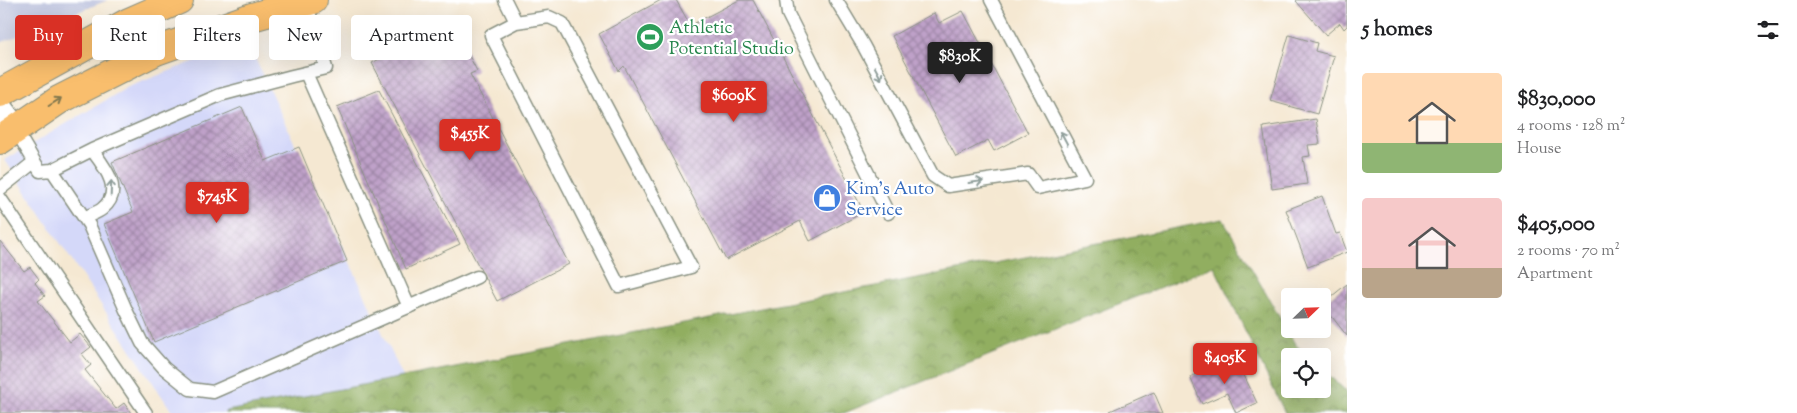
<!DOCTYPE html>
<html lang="en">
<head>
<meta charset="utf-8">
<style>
	body { margin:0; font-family:"Sorts Mill Goudy",serif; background:#f2f2f2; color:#202124; height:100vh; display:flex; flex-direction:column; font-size:19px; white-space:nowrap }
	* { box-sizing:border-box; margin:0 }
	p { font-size:16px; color:#757577 }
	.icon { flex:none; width:28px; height:28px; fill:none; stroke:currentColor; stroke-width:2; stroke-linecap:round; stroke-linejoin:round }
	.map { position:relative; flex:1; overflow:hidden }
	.sheet { display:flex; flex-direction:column; background:#fff; width:450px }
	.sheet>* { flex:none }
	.hud { position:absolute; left:15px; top:15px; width:475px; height:45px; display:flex; gap:10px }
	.needle { width:32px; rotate:67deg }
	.controls { position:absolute; left:1281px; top:288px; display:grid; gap:10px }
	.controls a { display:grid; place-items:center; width:50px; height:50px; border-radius:5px; background:#fff; box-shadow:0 5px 20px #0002; font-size:25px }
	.price { position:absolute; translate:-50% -42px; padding:0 11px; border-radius:5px; background:#d93025; color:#fff; font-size:16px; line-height:32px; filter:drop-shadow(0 1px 2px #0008) }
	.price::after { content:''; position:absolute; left:50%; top:30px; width:15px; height:11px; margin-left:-8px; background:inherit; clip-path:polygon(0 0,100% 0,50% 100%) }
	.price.selected { background:#222; color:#fff }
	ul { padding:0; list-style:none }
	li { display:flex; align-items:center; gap:15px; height:125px; padding:0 15px }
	li span { display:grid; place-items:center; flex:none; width:140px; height:100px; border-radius:5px; color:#555 }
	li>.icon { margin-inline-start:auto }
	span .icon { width:60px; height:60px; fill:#fffc; stroke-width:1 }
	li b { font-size:21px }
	h2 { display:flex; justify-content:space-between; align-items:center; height:60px; padding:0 15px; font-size:21px }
	.chip { padding:0 18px; border-radius:5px; background:#fff; box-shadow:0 5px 20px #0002; font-size:18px; line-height:45px }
	.chip.selected { background:#d93025; color:#fff }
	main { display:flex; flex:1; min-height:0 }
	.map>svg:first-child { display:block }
</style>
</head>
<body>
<main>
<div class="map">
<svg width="1347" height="413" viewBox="0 0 1347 413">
	<defs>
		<pattern id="forest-crowns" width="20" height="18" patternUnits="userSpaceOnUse" patternTransform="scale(1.25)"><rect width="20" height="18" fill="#91ae60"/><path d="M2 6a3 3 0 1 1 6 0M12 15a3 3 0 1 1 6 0" fill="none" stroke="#768f50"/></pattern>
		<pattern id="building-cross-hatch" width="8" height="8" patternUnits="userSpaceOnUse" patternTransform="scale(1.25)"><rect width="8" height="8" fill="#bfa1c9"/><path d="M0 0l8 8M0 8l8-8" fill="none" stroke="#9b84a4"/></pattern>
	</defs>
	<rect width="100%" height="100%" fill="#fff"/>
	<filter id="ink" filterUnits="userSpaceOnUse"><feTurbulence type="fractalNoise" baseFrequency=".02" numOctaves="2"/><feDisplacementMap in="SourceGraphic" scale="10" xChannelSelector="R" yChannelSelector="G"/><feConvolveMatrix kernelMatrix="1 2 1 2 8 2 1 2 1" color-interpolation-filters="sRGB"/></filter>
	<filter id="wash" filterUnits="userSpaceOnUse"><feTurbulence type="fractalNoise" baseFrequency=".0096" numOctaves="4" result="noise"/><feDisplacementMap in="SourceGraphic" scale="20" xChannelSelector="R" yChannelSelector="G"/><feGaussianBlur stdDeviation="1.12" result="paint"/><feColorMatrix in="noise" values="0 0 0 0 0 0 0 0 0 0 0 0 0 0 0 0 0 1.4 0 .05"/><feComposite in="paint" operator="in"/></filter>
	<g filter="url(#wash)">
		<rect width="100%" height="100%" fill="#f5e8d2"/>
		<path fill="#d4d8f9" d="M247,41L404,379L226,413H173L5,160L128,87Z"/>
		<path fill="#bdc3de" d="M0,0H108L0,43Z"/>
		<path fill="url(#forest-crowns)" stroke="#58764a" d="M1223,219L1295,344L1308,356H1290V389H1322L1323,370L1347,392V413H1285L1214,266L844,413H224L227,411Z"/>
		<g id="blocks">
			<path fill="url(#building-cross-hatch)" d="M661,0H676L693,30L699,27L695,23L739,0H753L864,212L810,241L800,221L726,260L624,66L619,71L599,34Z
				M1297,0H1347V26L1344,29L1340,23L1326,35L1296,1Z
				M963,11L1028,133L994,151L988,140L956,157L892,36L934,13L939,23Z
				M451,21L477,71L470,74L569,264L497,301L372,63Z
				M1289,35L1317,43L1315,51L1334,56L1317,114L1270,101Z
				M379,90L460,244L406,269L337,107Z
				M242,107L265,161L299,147L347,261L154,342L104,224L133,212L112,162Z
				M1316,119L1320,144L1308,145L1310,156L1303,157L1307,184L1272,189L1263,127Z
				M1322,196L1336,234L1340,233L1347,252L1308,267L1286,210Z
				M0,241L24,271L30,267L39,279L35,283L45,296L38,301L70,342L80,334L91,347L82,354L91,365L85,370L116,409L124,403L131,413H0Z
				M1347,284V336L1322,304Z
				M1235,356L1257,403L1236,413L1227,393L1202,404L1190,377Z
				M1154,392L1163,413H1111L1110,411Z"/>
		</g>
	</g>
	<g filter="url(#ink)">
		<use href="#blocks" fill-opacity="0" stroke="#8a9283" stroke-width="1"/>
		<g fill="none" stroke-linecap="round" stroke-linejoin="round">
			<defs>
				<path id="service" d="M505,0L516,22
					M786,0L788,14L888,213
					M836,0L863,45L933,176L948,186L1028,174L1038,188L1085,178L991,0
					M549,17L562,23L691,267L619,286L491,35L516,22Z
					M306,73L409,307
					M15,129L40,171L52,170L89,225L126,310L142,343L164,368L190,389L213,392L477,277
					M52,170L92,150L220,95L292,76L326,68L306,2
					M0,189L34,162
					M0,198L146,413
					M84,218C89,215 97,213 102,209C125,191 104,166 92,150"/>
				<path id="minor" d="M0,109L15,129"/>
				<path id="primary" d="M0,93L129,22L179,0
					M0,140L59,100L156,51L252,17L313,0"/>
			</defs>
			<use href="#service" stroke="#8a9283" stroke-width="15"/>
			<use href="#minor" stroke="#8a9283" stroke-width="28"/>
			<use href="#primary" stroke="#8a9283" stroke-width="30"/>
			<use href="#service" stroke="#fff" stroke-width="12"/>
			<use href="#minor" stroke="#fff" stroke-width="25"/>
			<use href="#primary" stroke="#f9be6d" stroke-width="28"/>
		</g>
		<defs><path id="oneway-shaft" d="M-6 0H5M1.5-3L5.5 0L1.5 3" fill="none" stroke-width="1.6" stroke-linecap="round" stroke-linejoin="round" transform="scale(1.25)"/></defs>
		<g stroke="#8f9e9a">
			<use href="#oneway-shaft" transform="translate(878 73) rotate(62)"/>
			<use href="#oneway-shaft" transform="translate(1064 138) rotate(-118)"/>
			<use href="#oneway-shaft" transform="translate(976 182) rotate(-8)"/>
			<use href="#oneway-shaft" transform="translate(111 188) rotate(-88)"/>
		</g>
		<use stroke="#81774e" href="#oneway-shaft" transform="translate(55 102) rotate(-32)"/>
	</g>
	<defs>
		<symbol id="stadium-disc" viewBox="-11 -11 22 22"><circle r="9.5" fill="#2e9e5b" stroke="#fff"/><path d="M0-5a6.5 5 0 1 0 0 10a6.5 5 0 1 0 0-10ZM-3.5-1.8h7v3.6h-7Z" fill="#fff"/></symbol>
		<symbol id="shop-disc" viewBox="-11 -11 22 22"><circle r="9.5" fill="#3f7fe0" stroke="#fff"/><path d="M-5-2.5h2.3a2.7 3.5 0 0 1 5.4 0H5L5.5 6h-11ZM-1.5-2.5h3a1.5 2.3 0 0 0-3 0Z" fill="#fff"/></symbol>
	</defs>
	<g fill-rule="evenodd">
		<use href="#stadium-disc" x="634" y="21" width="32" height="32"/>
		<use href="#shop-disc" x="811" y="182" width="32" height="32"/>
	</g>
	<g text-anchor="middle" stroke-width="4.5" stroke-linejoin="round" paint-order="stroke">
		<g font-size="18" fill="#27864d" stroke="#fff" text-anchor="start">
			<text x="669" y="33">Athletic<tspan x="669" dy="21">Potential Studio</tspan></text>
		</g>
		<g font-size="18" fill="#366cbe" stroke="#fff" text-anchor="start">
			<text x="846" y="194">Kim's Auto<tspan x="846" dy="21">Service</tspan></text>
		</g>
	</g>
</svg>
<div class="controls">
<a><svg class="needle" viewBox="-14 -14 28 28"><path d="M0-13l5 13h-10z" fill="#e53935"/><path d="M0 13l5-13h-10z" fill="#757577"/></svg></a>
<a><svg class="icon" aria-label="locate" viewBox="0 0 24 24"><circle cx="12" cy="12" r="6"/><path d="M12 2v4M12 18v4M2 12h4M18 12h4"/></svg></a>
</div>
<b class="price selected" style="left:960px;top:84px">$830K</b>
<b class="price" style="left:734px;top:123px">$609K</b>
<b class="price" style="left:470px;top:161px">$455K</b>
<b class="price" style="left:217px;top:224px">$745K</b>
<b class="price" style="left:1225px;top:385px">$405K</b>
<div class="hud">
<a class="chip selected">Buy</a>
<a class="chip">Rent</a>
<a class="chip">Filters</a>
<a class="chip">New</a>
<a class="chip">Apartment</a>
</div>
</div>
<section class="sheet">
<h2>5 homes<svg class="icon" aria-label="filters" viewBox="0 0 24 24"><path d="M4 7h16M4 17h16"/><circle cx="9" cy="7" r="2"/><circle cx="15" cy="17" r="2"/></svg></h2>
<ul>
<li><span style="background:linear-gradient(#ffd9b3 70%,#8fb573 0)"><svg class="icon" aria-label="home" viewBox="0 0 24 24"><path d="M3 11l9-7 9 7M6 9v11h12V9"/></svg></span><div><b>$830,000</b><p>4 rooms · 128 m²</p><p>House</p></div></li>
<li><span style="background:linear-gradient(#f6c9c9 70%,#b9a48a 0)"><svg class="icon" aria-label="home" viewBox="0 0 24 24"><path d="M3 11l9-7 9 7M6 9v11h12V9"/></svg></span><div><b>$405,000</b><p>2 rooms · 70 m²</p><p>Apartment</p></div></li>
</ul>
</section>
</main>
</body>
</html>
